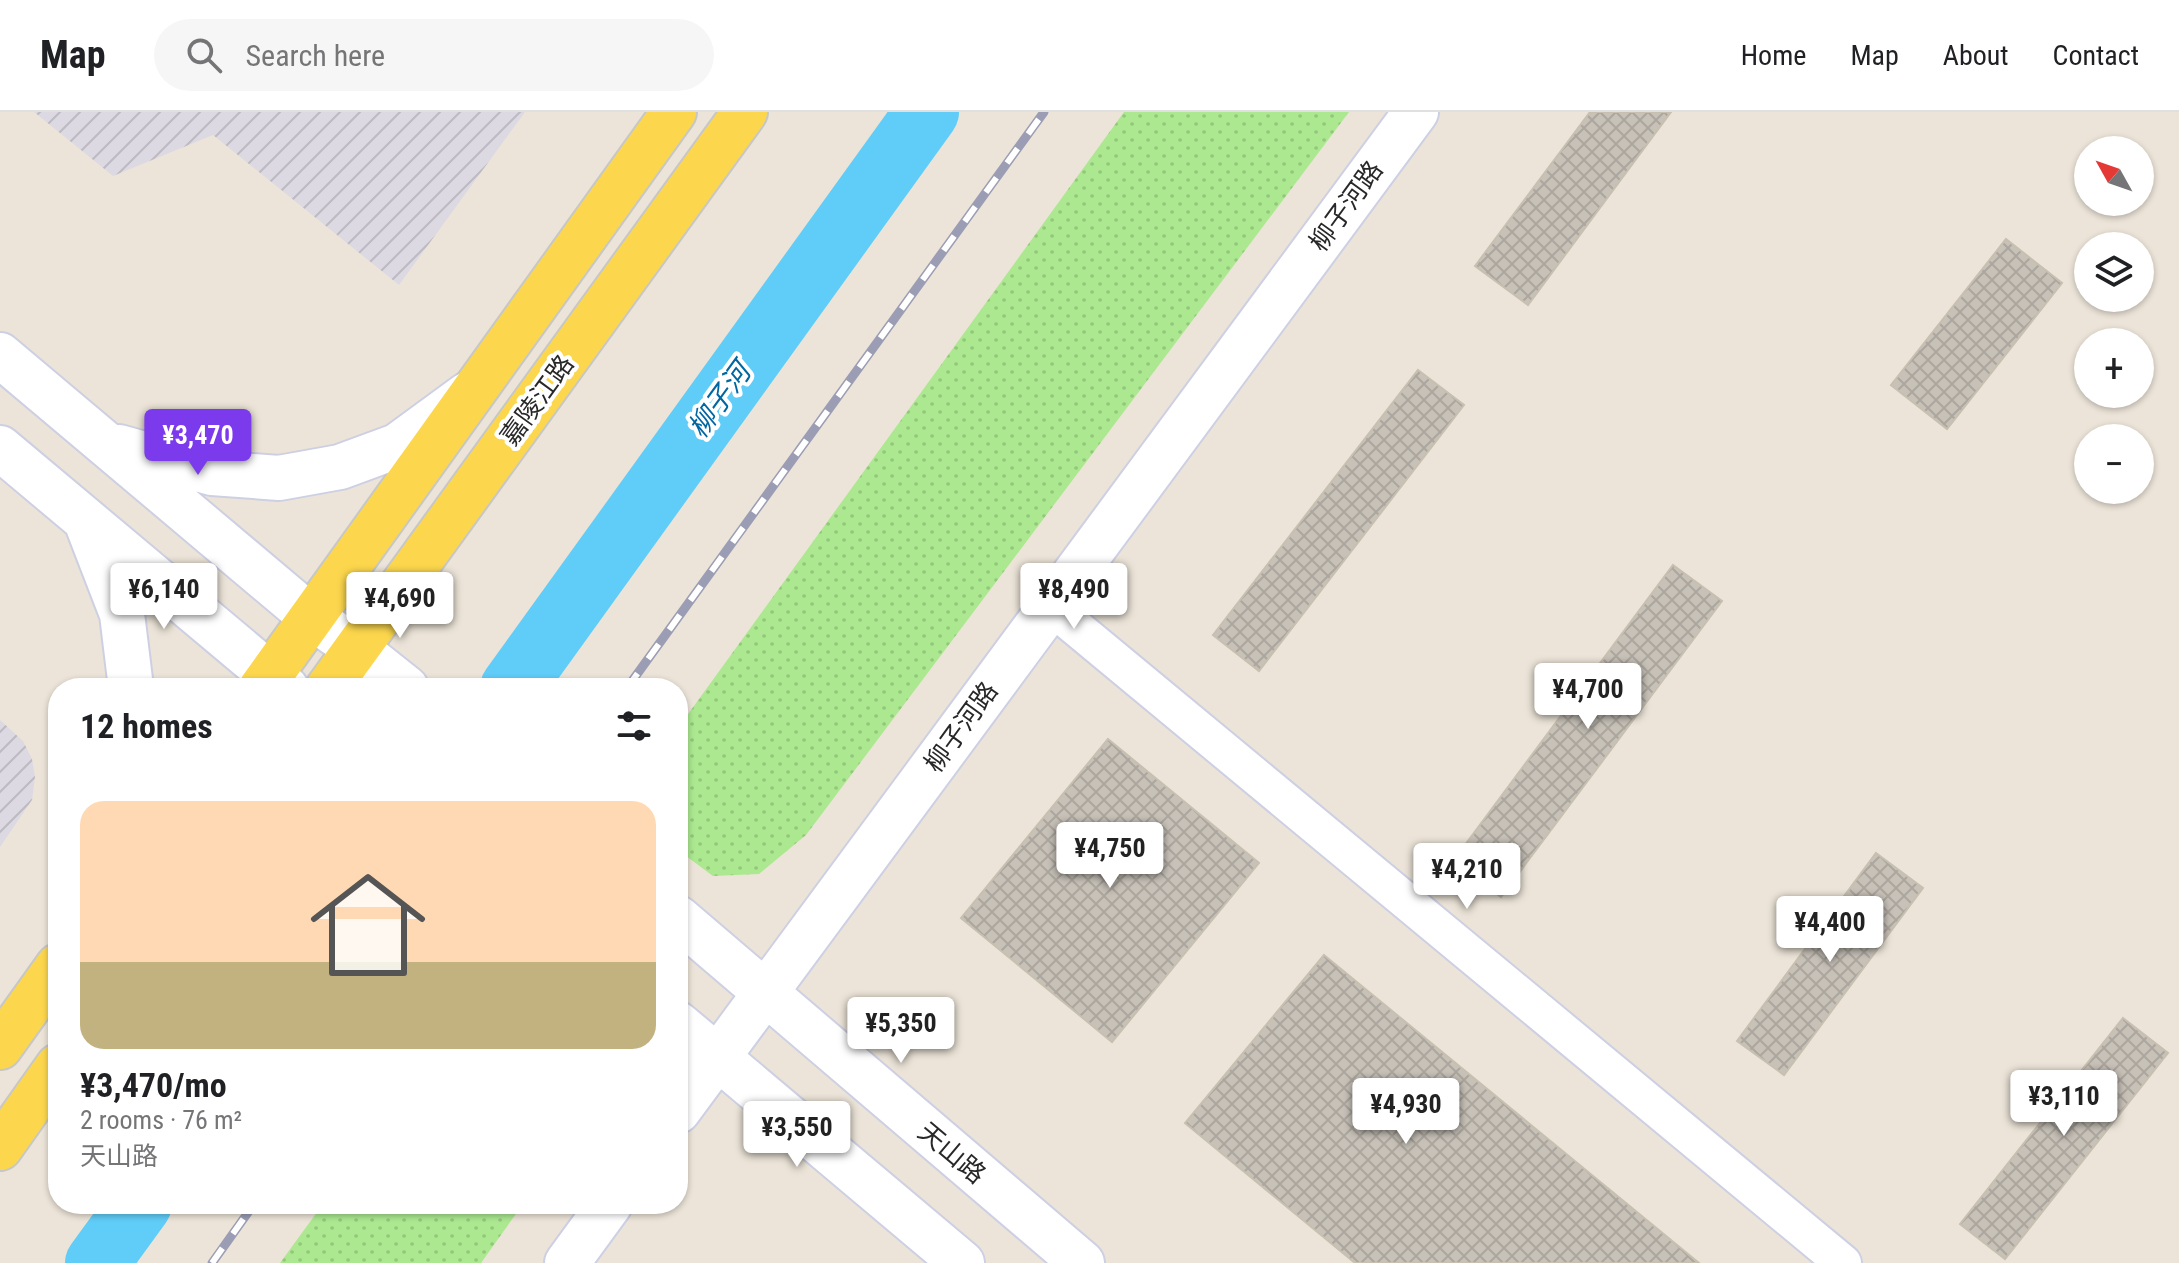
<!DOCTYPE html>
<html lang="en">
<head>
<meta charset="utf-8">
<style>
	body { margin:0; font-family:"Roboto Condensed","Noto Sans SC",sans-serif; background:#f6f6f6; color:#202124; height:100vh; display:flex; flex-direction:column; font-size:30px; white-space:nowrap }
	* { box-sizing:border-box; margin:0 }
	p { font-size:26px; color:#757577 }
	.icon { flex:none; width:44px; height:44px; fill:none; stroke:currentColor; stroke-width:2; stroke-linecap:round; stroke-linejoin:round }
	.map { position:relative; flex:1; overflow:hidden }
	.side { position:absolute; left:48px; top:566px; width:640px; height:536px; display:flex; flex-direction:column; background:#fff; border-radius:32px; box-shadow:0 2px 6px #0004 }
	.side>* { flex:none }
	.needle { width:52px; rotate:310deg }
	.fabs { position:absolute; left:2074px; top:24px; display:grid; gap:16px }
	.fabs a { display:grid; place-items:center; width:80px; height:80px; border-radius:50%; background:#fff; box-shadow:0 2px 6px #0004; font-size:40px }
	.price { position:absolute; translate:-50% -68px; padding:0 18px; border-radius:8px; background:#fff; color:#222; font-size:26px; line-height:52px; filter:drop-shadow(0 2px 4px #0008) }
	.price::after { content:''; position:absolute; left:50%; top:48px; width:24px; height:18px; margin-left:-12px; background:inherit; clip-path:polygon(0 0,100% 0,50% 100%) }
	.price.selected { background:#7c3aed; color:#fff }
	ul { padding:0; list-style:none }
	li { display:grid; align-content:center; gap:16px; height:424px; padding:0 32px }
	li span { display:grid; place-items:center; height:248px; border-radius:24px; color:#555 }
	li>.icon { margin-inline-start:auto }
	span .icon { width:144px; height:144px; fill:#fffc; stroke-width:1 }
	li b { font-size:34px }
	h2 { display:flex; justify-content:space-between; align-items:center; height:96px; padding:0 32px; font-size:34px }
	header { display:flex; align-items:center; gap:48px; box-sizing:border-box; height:112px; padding:0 40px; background:#fff; border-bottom:2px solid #e0e0e0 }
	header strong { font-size:38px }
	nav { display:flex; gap:44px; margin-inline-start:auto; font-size:28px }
	.search { width:560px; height:72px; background:#f6f6f6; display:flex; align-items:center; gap:20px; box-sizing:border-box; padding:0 28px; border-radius:44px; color:#757577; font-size:30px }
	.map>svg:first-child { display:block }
</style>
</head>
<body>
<header>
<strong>Map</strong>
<div class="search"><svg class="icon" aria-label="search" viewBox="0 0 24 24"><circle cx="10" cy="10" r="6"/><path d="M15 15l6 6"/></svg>Search here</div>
<nav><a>Home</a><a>Map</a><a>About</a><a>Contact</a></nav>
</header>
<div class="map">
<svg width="2179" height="1151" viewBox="0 0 2179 1151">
	<defs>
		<pattern id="industrial-furrows" width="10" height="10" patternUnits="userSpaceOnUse" patternTransform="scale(2)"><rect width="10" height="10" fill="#dcd9e3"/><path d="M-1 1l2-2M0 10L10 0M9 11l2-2" fill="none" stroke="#bdbac3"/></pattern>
		<pattern id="park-dots" width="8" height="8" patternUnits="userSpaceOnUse" patternTransform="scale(2)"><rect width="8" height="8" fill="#abe88f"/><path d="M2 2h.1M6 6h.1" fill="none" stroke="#93c77b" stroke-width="1.8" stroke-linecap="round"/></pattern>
		<pattern id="building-cross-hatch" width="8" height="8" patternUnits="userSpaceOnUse" patternTransform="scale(2)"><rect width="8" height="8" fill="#c7c1b8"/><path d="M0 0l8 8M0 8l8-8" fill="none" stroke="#aba69e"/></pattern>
	</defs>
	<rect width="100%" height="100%" fill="#ece4d8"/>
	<path fill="url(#industrial-furrows)" d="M34,0H525L399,173L213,23L113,64Z
		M0,608L23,629L32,647L35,665L32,688L0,735Z"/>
	<path fill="url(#park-dots)" d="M1124,0H1349L806,723L759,762L713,764L678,738V616Z
		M323,1092H523L481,1151H280Z"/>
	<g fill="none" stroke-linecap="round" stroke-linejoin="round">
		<path stroke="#60ccf8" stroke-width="64" d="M512,576L927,0
			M97,1151L140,1092"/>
	</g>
	<path fill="url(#building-cross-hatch)" stroke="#c7c0b1" stroke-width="2" d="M1590,0H1671L1528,193L1475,154Z
		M2006,127L2062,171L1947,317L1891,273Z
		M1418,258L1464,293L1259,559L1213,523Z
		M1673,453L1722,489L1501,785L1453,749Z
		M1108,627L1259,751L1112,930L961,806Z
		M1876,741L1923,776L1784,963L1737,929Z
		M1324,843L1699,1151H1355L1185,1011Z
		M2123,906L2168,941L2005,1147L1960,1112Z"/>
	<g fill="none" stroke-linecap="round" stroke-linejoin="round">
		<defs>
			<path id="street" d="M1050,494L1843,1151"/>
			<path id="secondary" d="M0,243L311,505L357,537L406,576
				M119,335L212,361L279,366L340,355L397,334L468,282
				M0,336L286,576
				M88,414L122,502L131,576
				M678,806L1082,1151
				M678,912L962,1151
				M678,999L1416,0
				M567,1151L610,1092"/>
			<path id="primary" d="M261,576L674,0
				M328,576L745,0
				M0,935L58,854
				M0,1036L58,954"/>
		</defs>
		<use href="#street" stroke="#cdd0e3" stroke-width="40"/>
		<use href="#secondary" stroke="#cdd0e3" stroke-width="48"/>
		<use href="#primary" stroke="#c7c7c7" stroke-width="48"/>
		<use href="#street" stroke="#fff" stroke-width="36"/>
		<use href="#secondary" stroke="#fff" stroke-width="44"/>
		<use href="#primary" stroke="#fcd74d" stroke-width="44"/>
		<defs>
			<path id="rail" d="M627,576L1044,0
				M212,1151L254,1092"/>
		</defs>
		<use href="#rail" stroke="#9a9db4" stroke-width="9"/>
		<use href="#rail" stroke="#fff" stroke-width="6" stroke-dasharray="18" stroke-linecap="butt"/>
	</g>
	<g text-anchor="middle" stroke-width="8" stroke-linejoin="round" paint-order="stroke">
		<g font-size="26" fill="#282828" stroke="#fff">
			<text transform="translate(1346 94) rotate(-54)" y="9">柳子河路</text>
			<text transform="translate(537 288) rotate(-54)" y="9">嘉陵江路</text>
			<text transform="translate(961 615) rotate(-54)" y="9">柳子河路</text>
			<text transform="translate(952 1041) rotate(40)" y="9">天山路</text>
		</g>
		<g font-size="28" font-style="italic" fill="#0266a1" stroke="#fff">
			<text transform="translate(719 288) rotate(-54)" y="10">柳子河</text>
		</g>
	</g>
</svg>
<div class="fabs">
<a><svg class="needle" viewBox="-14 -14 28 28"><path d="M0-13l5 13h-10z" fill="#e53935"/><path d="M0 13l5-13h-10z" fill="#757577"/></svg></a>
<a><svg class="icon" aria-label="layers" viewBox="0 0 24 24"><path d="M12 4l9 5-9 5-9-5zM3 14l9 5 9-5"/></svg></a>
<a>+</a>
<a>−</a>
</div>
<b class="price selected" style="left:198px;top:365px">¥3,470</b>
<b class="price" style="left:164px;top:519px">¥6,140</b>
<b class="price" style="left:1074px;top:519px">¥8,490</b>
<b class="price" style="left:400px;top:528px">¥4,690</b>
<b class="price" style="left:1588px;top:619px">¥4,700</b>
<b class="price" style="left:1110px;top:778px">¥4,750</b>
<b class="price" style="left:1467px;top:799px">¥4,210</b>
<b class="price" style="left:1830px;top:852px">¥4,400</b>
<b class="price" style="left:901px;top:953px">¥5,350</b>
<b class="price" style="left:2064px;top:1026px">¥3,110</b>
<b class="price" style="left:1406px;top:1034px">¥4,930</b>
<b class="price" style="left:797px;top:1057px">¥3,550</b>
<section class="side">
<h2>12 homes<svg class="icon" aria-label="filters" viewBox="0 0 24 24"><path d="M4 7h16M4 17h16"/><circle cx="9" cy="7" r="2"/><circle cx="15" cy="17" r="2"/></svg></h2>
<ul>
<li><span style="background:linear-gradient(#ffd9b3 65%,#c2b280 0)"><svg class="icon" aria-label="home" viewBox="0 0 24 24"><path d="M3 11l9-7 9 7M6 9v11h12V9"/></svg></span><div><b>¥3,470/mo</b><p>2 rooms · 76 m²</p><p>天山路</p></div></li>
</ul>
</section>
</div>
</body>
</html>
